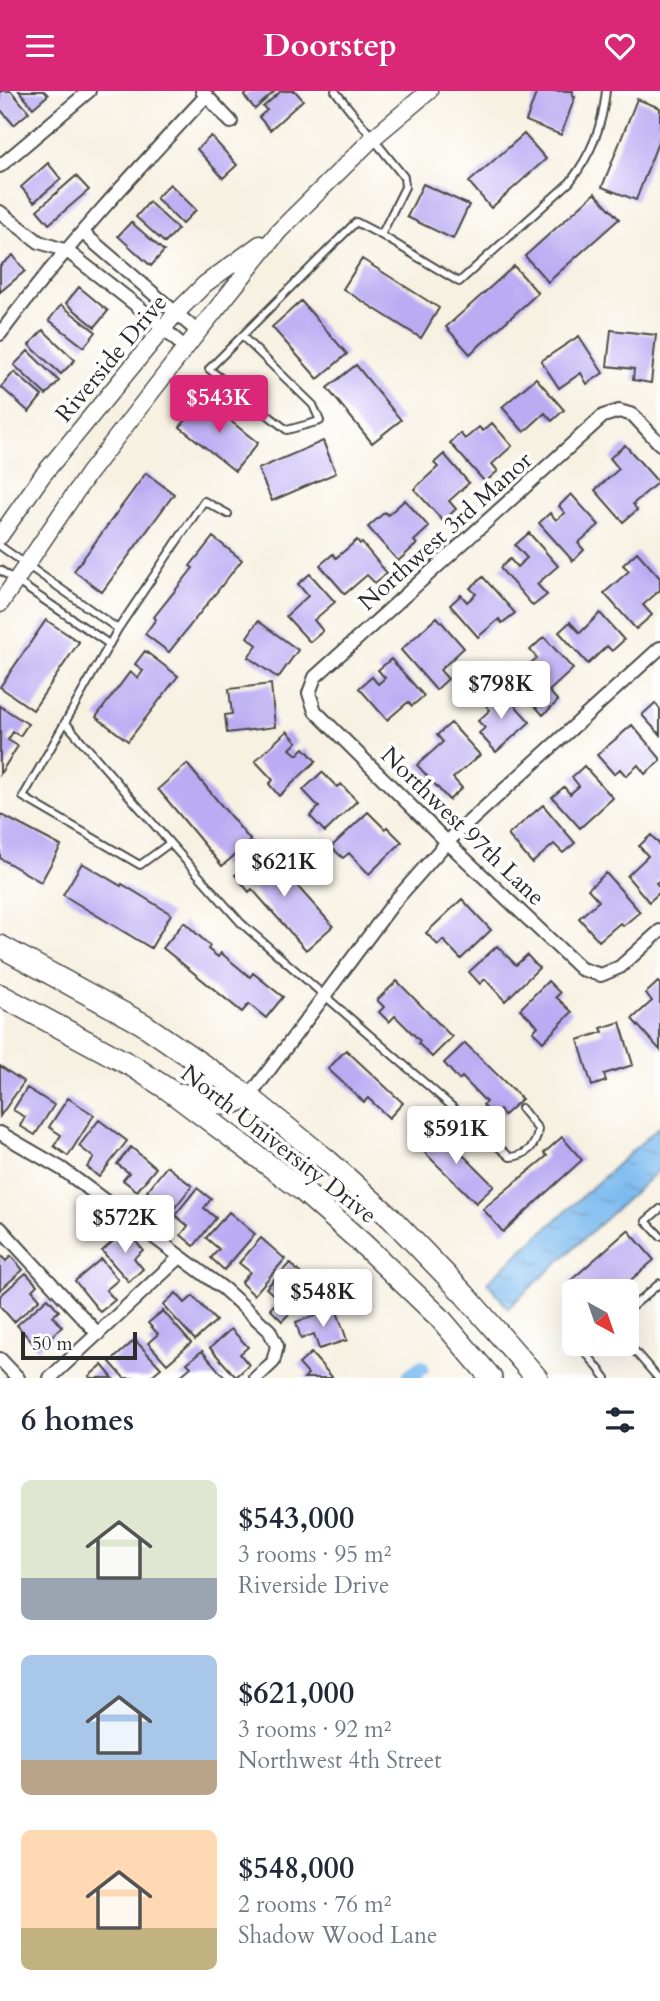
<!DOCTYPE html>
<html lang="en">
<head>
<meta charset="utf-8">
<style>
	body { margin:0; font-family:Cardo,serif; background:#f2f2f3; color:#1f2937; height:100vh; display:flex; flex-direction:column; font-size:26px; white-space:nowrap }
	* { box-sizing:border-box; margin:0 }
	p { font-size:23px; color:#747a83 }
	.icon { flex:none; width:38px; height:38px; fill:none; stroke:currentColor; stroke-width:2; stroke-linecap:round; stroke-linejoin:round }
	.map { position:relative; height:1287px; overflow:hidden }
	.sheet { display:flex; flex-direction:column; background:#fff; flex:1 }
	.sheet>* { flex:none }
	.needle { width:46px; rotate:140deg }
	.fabs { position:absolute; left:562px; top:1188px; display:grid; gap:14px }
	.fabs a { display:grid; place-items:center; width:77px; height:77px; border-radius:10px; background:#fff; box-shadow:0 7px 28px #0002; font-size:35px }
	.scale { position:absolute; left:21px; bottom:18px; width:116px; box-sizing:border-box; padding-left:7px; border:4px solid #2b2b2b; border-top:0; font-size:19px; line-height:24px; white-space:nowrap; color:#2b2b2b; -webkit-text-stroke:5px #fff; paint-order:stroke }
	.price { position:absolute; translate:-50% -60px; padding:0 16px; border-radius:7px; background:#fff; color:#222; font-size:23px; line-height:46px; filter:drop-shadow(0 2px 4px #0008) }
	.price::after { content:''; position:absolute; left:50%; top:42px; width:21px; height:16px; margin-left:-10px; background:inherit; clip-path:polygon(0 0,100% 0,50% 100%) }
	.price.on { background:#db2777; color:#fff }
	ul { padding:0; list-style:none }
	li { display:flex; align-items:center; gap:21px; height:175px; padding:0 21px }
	li span { display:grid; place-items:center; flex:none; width:196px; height:140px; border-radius:10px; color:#555 }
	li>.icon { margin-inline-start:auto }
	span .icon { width:84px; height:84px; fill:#fffc; stroke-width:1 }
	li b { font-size:30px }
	h2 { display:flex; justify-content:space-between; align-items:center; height:84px; padding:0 21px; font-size:30px }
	header { display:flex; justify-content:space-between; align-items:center; height:91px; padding:0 21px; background:#db2777; color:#fff; font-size:32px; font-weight:700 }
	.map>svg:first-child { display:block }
</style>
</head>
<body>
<header><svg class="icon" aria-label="menu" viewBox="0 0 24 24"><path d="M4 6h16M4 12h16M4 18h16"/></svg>Doorstep<svg class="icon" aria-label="heart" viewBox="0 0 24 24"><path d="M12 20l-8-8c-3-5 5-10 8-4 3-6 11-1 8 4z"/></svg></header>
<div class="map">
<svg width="660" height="1287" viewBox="0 0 660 1287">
	<defs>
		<pattern id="water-ripples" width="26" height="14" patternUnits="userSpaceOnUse" patternTransform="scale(1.75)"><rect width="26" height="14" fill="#7abaef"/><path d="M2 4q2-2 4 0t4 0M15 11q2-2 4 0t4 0" fill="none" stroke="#6497c2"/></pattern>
	</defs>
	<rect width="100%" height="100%" fill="#fff"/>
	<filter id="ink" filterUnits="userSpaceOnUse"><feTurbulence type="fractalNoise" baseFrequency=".0143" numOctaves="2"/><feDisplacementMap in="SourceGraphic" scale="14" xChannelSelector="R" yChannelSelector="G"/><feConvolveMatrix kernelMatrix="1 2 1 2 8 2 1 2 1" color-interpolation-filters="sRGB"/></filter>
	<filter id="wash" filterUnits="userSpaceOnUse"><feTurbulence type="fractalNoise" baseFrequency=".00686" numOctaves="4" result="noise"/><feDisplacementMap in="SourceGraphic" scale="28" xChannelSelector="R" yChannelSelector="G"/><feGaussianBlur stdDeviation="1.57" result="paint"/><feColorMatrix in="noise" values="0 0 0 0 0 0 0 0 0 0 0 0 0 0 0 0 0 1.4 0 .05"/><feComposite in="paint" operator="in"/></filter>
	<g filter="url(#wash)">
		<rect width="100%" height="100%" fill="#f7f1e2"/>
		<path fill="url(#water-ripples)" stroke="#52728d" stroke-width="2" d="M660,1035V1078L508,1217L487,1191Z"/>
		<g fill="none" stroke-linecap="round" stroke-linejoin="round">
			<path stroke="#7abaef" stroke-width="16" d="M409,1287L421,1277"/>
		</g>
		<g id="blocks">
			<path fill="#baabf3" d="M0,0H11L29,21L14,34L0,18Z
				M19,0H44L48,4L33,17Z
				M250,0H275L255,18L244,5Z
				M281,0H295L303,9L270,39L259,26L267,19L263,16Z
				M537,0H573L572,5L575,6L561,44L526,30Z
				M637,8L660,17V46L636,109L602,96Z
				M524,43L546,68L491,117L469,91Z
				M211,45L237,74L223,87L197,58Z
				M48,72L61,88L34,111L21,96Z
				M76,85L89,99L49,133L37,119Z
				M170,93L196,119L182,133L156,107Z
				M423,93L469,114L453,148L407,126Z
				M595,102L619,128L548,191L525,165Z
				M149,111L178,138L165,152L136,126Z
				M131,131L164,160L151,175L118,145Z
				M13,164L25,180L0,201V175Z
				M362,168L439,217L421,247L343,198Z
				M514,175L538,202L470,263L446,236Z
				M79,196L108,220L95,236L66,212Z
				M301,210L347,263L318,288L272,236Z
				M61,214L96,241L84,256L49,229Z
				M43,239L75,269L61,283L29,254Z
				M611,239L656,244L651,292L633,289L634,278L607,275Z
				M579,245L603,282L587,293L581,282L559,297L541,270Z
				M28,260L59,290L46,304L14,274Z
				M356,274L401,329L372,352L327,297Z
				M14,281L42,305L29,321L1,296Z
				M536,287L564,319L552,330L545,322L524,341L502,316Z
				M203,308L258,352L235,380L180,336Z
				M492,332L512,355L492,373L498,380L485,391L450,352L460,342L465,348L479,336L483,340Z
				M323,350L336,382L272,410L258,378Z
				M625,354L658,391L633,413L637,419L623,431L595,399L619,378L610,367Z
				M444,363L469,392L449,410L456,418L443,430L414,398L438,376L434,372Z
				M146,382L174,403L102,501L74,480Z
				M571,403L599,434L578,452L584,459L573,470L539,432L550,422L556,429L565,422L559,415Z
				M405,409L429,436L414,450L417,453L398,470L368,436L385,421L388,424Z
				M529,442L558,475L537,493L547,504L533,515L500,477L510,468L517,476L527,467L515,454Z
				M213,446L242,469L169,561L145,543L156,528L154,526L193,477L190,475Z
				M357,449L360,453L362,452L387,482L375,492L367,484L345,503L320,474L333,463L336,467Z
				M637,461L660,487V499L643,514L652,524L636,538L604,502L629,480L623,474Z
				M310,483L335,511L314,529L323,540L310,551L286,525L308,505L298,493Z
				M483,486L515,522L502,532L499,528L478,546L450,514L461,504L467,511L476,503L470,497Z
				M600,522L624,549L612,560L607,555L588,573L559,541L570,531L580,542Z
				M437,526L464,557L440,579L448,588L436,599L401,559Z
				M46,529L79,551L33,619L0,596Z
				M258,530L298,559L278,587L248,566L257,554L247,546Z
				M544,546L573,578L549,600L558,610L543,624L511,588L537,567L530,559Z
				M145,560L178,585L128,650L96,626L130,581L138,587L143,580L135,573Z
				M391,568L424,605L412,615L408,611L387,629L359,597L372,586L378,593L385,587L378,579Z
				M271,593L275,636L227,642L225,624L232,623L229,598Z
				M499,597L530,631L496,661L479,642L485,637L478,630L490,619L483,611Z
				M655,612L660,618V644L642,624Z
				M0,615L28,633L20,645L13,641L8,649L18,655L0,683Z
				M451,632L480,664L453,687L462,697L449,709L417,674L443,651L437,644Z
				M632,634L660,667V670L645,683L638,674L626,685L620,678L614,683L597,664Z
				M287,640L297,651L290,658L297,664L304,657L316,670L279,705L269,693L273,689L255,670Z
				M187,673L251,750L222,775L158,698Z
				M584,675L613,707L580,737L552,706L564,696L570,703L579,695L572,686Z
				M322,681L337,696L341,693L357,710L325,741L310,725L319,716L303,699Z
				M543,714L575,752L563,762L554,753L532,772L508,744Z
				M368,721L385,738L387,736L402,751L369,783L349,762L343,767L331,756Z
				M0,723L61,755L41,791L0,767Z
				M651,744L660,754V789L656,792L660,797V801L649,811L627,785L648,765L639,755Z
				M264,758L333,835L306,859L252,798L249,801L235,784Z
				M82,772L121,795L122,793L171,823L151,857L63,804Z
				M606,782L640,821L623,835L620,832L599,850L579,827L599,810L588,798Z
				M462,808L491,839L461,868L443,849L438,854L426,842Z
				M184,831L210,855L208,858L218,866L221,862L250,886L253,882L283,906L266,927L249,913L242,921L163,857Z
				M497,855L516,874L527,864L539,877L505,910L485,888L480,893L469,881Z
				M397,890L452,946L432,966L418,952L420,950L395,925L389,931L379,921L384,916L377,909Z
				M548,890L560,902L556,906L572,921L543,951L533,941L538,935L520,918Z
				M658,891L660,893V959L632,928L652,910L646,902Z
				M620,931L633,974L604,983L606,990L592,995L578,949L603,941L601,937Z
				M465,952L522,1008L504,1024L500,1019L493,1025L483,1014L486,1011L462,986L459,989L444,972Z
				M346,959L403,1012L389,1027L368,1007L364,1011L328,978Z
				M0,975L24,991L0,1025Z
				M27,997L54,1014L35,1044L20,1035L25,1026L13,1019Z
				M68,1007L94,1024L68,1065L54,1055L61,1044L49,1036Z
				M99,1029L127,1050L99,1086L87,1076L94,1067L79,1055Z
				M437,1038L494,1095L476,1112L419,1056Z
				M562,1046L582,1069L503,1141L483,1118L547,1065L544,1062Z
				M131,1056L156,1077L137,1100L123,1089L129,1082L117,1073Z
				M167,1075L192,1095L164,1130L150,1119L158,1109L147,1100Z
				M197,1097L211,1108L204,1117L216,1127L194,1155L181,1144L188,1135L175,1124Z
				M229,1121L255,1143L224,1179L211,1167L219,1158L206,1147Z
				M126,1139L143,1159L134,1167L143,1178L129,1191L102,1160Z
				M628,1139L654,1169L618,1200H577L569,1191Z
				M261,1147L285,1168L254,1204L241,1192L250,1181L239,1172Z
				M0,1164L6,1170L11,1165L23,1179L0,1199Z
				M101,1168L118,1189L106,1199L115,1209L100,1221L75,1190Z
				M290,1172L303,1185L295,1193L307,1205L282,1230L270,1218L279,1209L266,1197Z
				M26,1182L37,1194L32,1199L40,1208L14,1231L0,1215V1205Z
				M176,1202L185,1212L193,1205L216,1230L195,1249L163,1214Z
				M48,1207L59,1220L53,1225L62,1236L38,1258L17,1234Z
				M336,1218L347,1249L319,1258L314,1243L301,1248L296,1231Z
				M163,1220L191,1252L167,1273L148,1252L158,1243L148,1232Z
				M231,1238L248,1256L240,1263L249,1274L236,1286L210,1257Z
				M135,1249L161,1277L149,1287H124L110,1271Z
				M202,1260L225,1287H178L191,1276L187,1272Z
				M311,1262L333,1287H304L308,1283L299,1273Z
				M102,1274L113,1287H90L89,1285Z"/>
		</g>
	</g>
	<g filter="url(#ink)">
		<use href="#blocks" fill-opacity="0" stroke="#4a4946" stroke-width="2"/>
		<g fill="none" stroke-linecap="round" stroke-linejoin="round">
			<defs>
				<path id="service" d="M335,0L404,86L405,96L381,144L459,191L570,91C592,62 602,36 606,0
					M242,245L209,278L287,339L320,330L313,314L242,245L356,131L381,144
					M228,423L204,410L118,538L23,706L140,774L170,752L241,832L510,1066C527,1065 537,1054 538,1038L521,1017
					M0,455L118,538
					M0,479L109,553
					M65,631L170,752
					M660,1118L646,1130L660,1145
					M626,1221L660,1192
					M626,1250L658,1287
					M589,1253L583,1258L606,1287"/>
				<path id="minor" d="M202,0L231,31
					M0,75L89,0
					M0,121L39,151L67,160L150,225L185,257
					M83,142L198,241
					M0,243C62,159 135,81 206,5
					M660,353L633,324L619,320L603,325L315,586L309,602L315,620L447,751L581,878L601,884L620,876L660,840
					M249,1006L395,810L447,751L660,557
					M0,1042L62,1078L224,1198L269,1239L277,1255L273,1271L256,1287
					M0,1137L98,1243
					M0,1268L18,1287
					M50,1287L180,1166"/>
				<path id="tertiary" d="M0,445L42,385L176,222L205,193L260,153
					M0,513L88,383L198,241L279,140L373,47L429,0"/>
				<path id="primary" d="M0,855L143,933L249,1006L328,1070L391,1127L465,1204L537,1287
					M0,904L134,976L169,999L302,1099L363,1153L439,1226L491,1287
					M181,1003L198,1009L230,1013L249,1006"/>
			</defs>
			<use href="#service" stroke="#4a4946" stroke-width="10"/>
			<use href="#minor" stroke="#4a4946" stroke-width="16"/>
			<use href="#tertiary" stroke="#4a4946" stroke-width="19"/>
			<use href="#primary" stroke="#4a4946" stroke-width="24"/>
			<use href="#service" stroke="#fff" stroke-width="6"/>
			<use href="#minor" stroke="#fff" stroke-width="12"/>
			<use href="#tertiary" stroke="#fff" stroke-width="16"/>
			<use href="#primary" stroke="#fff" stroke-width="21"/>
		</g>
	</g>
	<g text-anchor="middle" stroke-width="7" stroke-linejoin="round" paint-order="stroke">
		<g font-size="24" fill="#2b2b2b" stroke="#fff">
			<text transform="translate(111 267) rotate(-50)" y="8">Riverside Drive</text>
			<text transform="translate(445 440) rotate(-42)" y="8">Northwest 3rd Manor</text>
			<text transform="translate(463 735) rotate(44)" y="8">Northwest 97th Lane</text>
			<text transform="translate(279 1053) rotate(38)" y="8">North University Drive</text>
		</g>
	</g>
</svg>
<div class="fabs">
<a><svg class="needle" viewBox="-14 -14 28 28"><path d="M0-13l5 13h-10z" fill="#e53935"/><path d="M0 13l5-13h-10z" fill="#747a83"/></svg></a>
</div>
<div class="scale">50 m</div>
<b class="price on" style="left:219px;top:344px">$543K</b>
<b class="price" style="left:501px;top:630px">$798K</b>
<b class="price" style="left:284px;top:808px">$621K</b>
<b class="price" style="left:456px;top:1075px">$591K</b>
<b class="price" style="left:125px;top:1164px">$572K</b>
<b class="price" style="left:323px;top:1238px">$548K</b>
</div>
<section class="sheet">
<h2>6 homes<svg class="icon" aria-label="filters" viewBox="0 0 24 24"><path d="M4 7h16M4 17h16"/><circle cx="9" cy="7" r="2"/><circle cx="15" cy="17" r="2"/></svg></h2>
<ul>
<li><span style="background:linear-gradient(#dfe7d0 70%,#9aa5b1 0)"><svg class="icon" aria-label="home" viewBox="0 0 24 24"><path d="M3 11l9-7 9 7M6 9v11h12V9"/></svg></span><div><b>$543,000</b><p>3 rooms · 95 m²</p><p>Riverside Drive</p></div></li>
<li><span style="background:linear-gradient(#a9c7e8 75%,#b9a48a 0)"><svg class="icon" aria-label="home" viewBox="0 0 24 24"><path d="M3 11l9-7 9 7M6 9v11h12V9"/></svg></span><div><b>$621,000</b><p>3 rooms · 92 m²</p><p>Northwest 4th Street</p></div></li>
<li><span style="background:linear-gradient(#ffd9b3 70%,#c2b280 0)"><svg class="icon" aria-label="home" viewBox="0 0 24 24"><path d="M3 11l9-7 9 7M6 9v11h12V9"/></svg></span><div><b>$548,000</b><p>2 rooms · 76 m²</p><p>Shadow Wood Lane</p></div></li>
</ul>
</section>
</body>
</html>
